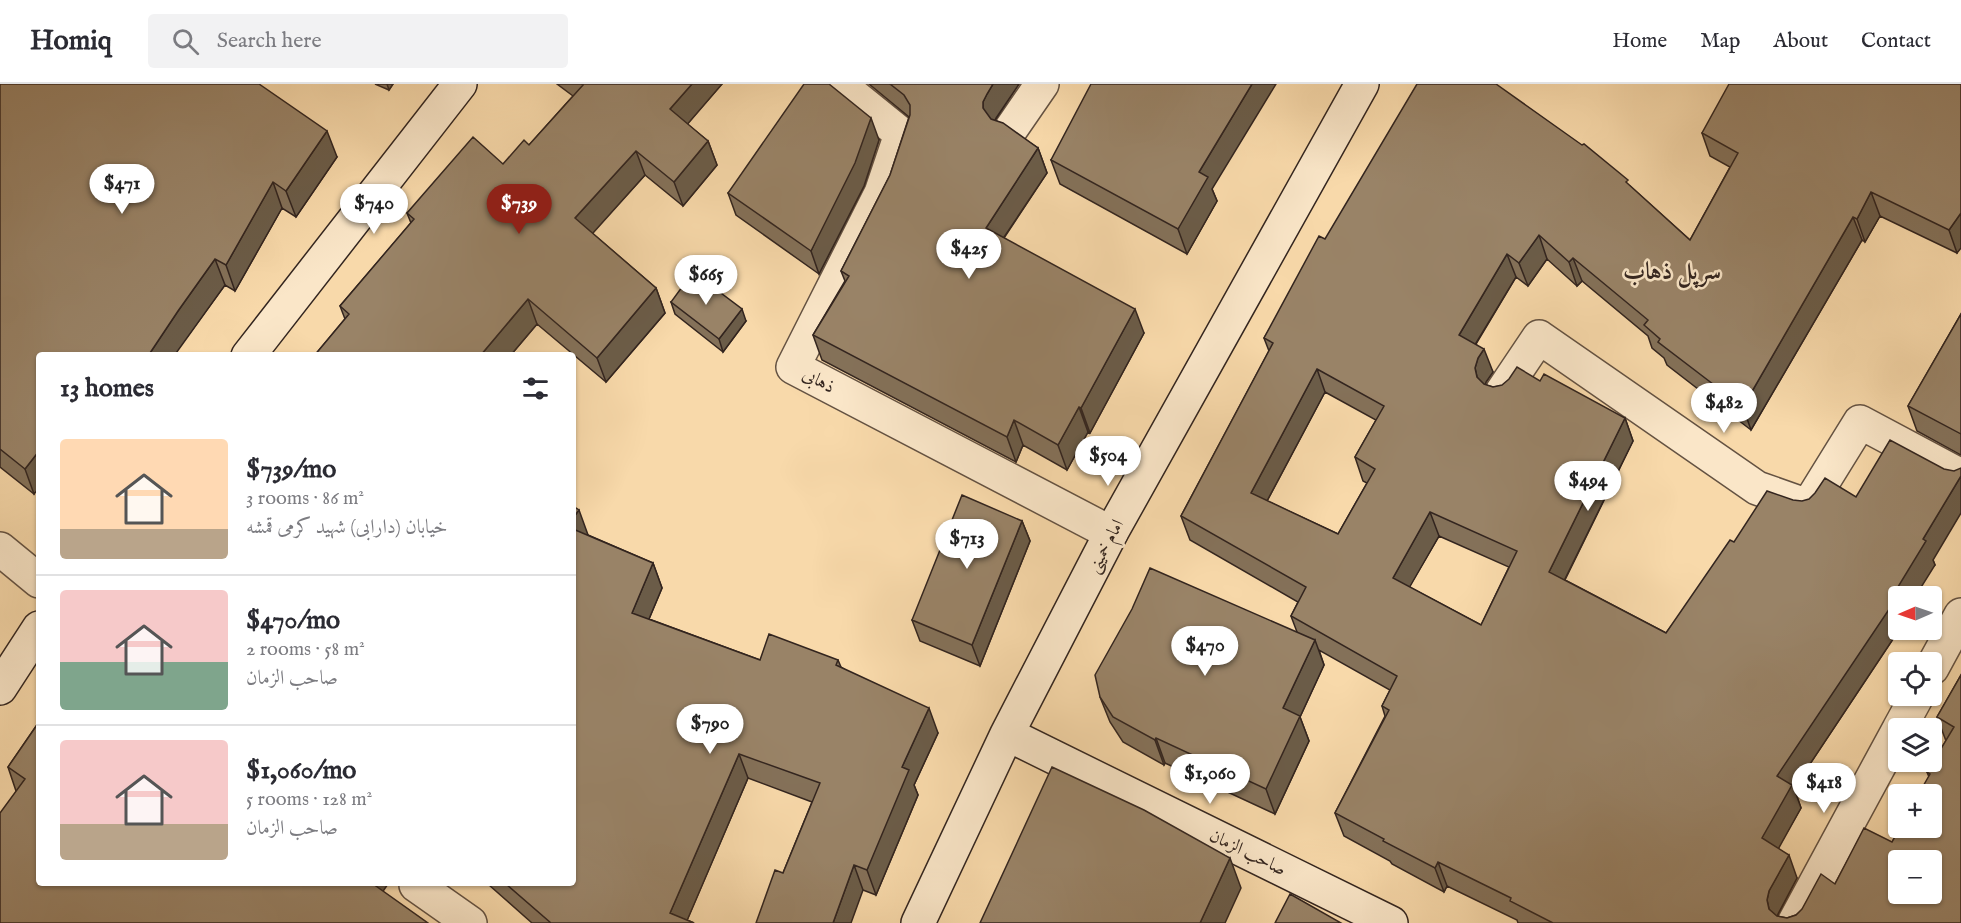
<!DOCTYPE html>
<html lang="en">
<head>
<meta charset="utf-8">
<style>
	body { margin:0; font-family:"IM FELL English",Amiri,serif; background:#f2f2f3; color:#2b2b33; height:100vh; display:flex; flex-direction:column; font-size:22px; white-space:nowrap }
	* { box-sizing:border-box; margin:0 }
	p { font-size:20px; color:#7c7c81 }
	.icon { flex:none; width:33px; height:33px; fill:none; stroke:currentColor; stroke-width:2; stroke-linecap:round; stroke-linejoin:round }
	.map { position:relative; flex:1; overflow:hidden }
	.details { position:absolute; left:36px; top:268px; width:540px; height:534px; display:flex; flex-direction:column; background:#fff; border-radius:6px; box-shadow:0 2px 4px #0004 }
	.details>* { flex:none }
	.needle { width:39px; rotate:268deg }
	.controls { position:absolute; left:1888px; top:502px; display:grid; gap:12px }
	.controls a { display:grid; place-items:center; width:54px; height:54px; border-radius:6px; background:#fff; box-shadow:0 2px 4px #0004; font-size:30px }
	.price { position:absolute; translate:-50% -51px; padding:0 14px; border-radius:21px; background:#fff; color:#222; font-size:20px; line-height:39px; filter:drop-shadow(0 2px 3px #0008) }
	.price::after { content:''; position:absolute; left:50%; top:36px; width:18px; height:14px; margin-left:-9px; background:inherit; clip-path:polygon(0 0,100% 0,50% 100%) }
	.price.current { background:#8f2418; color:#fff }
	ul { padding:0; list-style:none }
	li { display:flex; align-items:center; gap:18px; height:150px; padding:0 24px }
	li+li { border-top:2px solid #e1e1e2 }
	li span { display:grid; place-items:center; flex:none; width:168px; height:120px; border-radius:6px; color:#555 }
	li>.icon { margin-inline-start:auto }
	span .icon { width:72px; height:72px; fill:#fffc; stroke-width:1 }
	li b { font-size:26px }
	h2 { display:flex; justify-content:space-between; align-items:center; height:72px; padding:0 24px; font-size:26px }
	header { display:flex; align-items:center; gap:36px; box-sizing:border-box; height:84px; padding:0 30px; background:#fff; border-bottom:2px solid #e1e1e2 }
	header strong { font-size:28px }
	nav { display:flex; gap:33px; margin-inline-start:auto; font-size:21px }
	.search { width:420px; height:54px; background:#f2f2f3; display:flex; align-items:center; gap:15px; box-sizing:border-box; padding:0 21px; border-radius:6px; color:#7c7c81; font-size:22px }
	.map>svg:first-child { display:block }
</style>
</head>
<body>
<header>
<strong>Homiq</strong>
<div class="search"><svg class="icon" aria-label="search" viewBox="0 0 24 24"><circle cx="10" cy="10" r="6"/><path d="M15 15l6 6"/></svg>Search here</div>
<nav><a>Home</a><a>Map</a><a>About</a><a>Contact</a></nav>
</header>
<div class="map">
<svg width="1961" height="839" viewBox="0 0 1961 839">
	<rect width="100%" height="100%" fill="#f8d9aa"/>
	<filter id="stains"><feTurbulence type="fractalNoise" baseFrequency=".00333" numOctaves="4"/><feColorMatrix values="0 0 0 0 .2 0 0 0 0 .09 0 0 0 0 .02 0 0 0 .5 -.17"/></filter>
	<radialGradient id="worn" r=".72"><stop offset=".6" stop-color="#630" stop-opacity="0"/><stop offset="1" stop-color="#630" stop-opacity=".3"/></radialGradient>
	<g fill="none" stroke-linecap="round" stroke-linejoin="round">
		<defs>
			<path id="street" d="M839,0L901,50L881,109L793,283L1111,449
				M1011,45L1042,0
				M1502,308L1539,253L1757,404L1808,422L1860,338L1961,392
				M0,465L39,497
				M1932,584L1961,531
				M1899,645L1917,612
				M417,800L416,801L470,839
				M1794,839L1899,645"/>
			<path id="secondary" d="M248,272L460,0
				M0,604L39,544
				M1007,650L1391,839
				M918,839L1007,650L1111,449L1362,0"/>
		</defs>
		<use href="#street" stroke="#645242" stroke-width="36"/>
		<use href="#secondary" stroke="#33251f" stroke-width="36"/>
		<use href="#street" stroke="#fae6c8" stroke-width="33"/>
		<use href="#secondary" stroke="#fae6c8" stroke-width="33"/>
	</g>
	<path fill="#847159" stroke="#33251f" stroke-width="1.5" fill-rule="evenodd" d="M0,0L337,73L296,133L282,124L235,207L225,201L187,253L39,272L34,410L0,383Z
		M375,0H393L389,6Z
		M557,0H722L687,40L708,57L717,81L683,122L645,91L592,149L656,204L665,229L606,298L537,240L510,272H314L345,235L340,222L411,139L407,129L503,80L529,61L573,12Z
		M869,0H1019L995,36L1038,64L1047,89L1004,154L1144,249L1090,349L1088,348L1067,386L1023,361L1016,378L822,276L813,251L845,197L841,187L890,91L909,33Z
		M1961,0L1957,169L1880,132L1865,158L1862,156L1751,346L1667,281L1664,274L1652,264L1648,252L1582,197L1577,202L1547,175L1528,202L1516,193L1476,260L1493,288L1486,298L1485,301L1493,303L1540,297L1625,334L1633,357L1565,496L1666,549L1734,458L1933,476L1935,481L1899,513V546L1794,704L1801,724L1778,764L1797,794L1777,832L1787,834L1796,831L1835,800L1892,758L1929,693L1927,688L1946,657L1937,633L1961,591V839H1518L1517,836L1447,802L1444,808L1392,780L1390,777L1344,752L1335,729L1385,632L1382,622L1390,606L1319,566L1324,581L1300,633L1309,657L1275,730L1165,679L1164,681L1123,658L1110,638L1100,613L1297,548L1291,532L1298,518L1190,456L1181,432L1269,267L1264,254L1325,155L1630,102L1690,156L1730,83L1710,72L1702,49ZM1325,308L1376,336L1355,373L1363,397L1367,399L1338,450L1267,417ZM1439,452L1509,483L1481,541L1409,503Z
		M879,56L864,102L819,190L736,131L728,109Z
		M1051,76L1212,105L1217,117L1187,170L1060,100Z
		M671,218L746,237L723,268L675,230Z
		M1961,230V371L1917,347L1908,322Z
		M1022,437L1030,457L980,582L920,557L912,536Z
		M588,451L653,479L662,504L649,535L760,576H838L841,583L938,649L914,701L918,711L876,811L863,806L783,789L812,718L748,694L687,836L694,839H532L489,801L488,800H573Z
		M39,638V800L16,707L8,683Z"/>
	<path fill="#6b5c48" stroke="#33251f" stroke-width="1.5" d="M387,0H393L389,6Z
		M692,0H722L679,50L670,25Z
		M993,0H1019L996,34L992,43L983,24V18L987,10Z
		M1252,0H1276L1212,105L1217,117L1187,170L1178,145L1199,88Z
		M871,34L879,56L864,102L819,190L811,167Z
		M327,47L337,73L296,133L286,107Z
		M708,57L717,81L683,122L674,98Z
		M1038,64L1047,89L994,168L986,144Z
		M636,67L645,91L584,159L575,134Z
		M273,98L282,124L235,207L226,181Z
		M1871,108L1880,132L1865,158L1857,135Z
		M1961,129V164L1957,169L1949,146Z
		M1853,133L1862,156L1751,346L1743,323Z
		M1539,151L1547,175L1528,202L1519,179Z
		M1507,170L1516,193L1467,274L1459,251Z
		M1573,174L1582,197L1577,202L1569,178Z
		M215,175L225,201L174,272H148L178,227Z
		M656,204L665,229L606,298L597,274Z
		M528,215L537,240L510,272H480Z
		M742,225L746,237L723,268L719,255Z
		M1135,225L1144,249L1090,349L1081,324Z
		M1484,265L1493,288L1486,298L1483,307L1477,293L1475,284L1478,274Z
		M1317,285L1325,308L1259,432L1251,409Z
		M1079,323L1088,348L1067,386L1058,361Z
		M1625,334L1633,357L1557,511L1549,488Z
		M1014,336L1023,361L1016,378L1007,353Z
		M39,367V404L34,410L25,385Z
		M1961,392V429L1933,476L1935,481L1915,513H1899V546L1794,704L1801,724L1771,778L1762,754L1777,692L1923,455Z
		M579,426L588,451L573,459V434Z
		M1430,428L1439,452L1401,518L1393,494Z
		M1022,437L1030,457L980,582L972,561Z
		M653,479L662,504L641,554L632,529Z
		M1315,556L1324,581L1300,633L1309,657L1275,730L1266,705L1283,624Z
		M929,624L938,649L914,701L918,711L876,811L867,786L902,683Z
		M1156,654L1165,679L1164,681L1155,656Z
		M739,670L748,694L686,839L670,829Z
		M1789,771L1797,794L1778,830L1775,839L1769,825L1767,816L1769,807Z
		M1230,774L1241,804L1225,839H1200Z
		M1438,778L1447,802L1444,808L1435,784Z
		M854,781L863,806L851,839H833Z
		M368,800H388L375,819Z"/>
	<path fill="#998367" stroke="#33251f" stroke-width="1.5" fill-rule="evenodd" d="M0,0H259L327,47L286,107L273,98L226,181L215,175L178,227L148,272H39V367L25,385L0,365Z
		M582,0H692L670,25L708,57L674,98L636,67L575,134L656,204L597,274L528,215L480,272H314L349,230L340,222L414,135L407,129L473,53L503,80L524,56L529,61L583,1Z
		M804,0H829L871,34L855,79L811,167L728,109Z
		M890,0H993L987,10L983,18V24L991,35L1003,39L1038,64L986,144L1135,225L1081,324L1079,323L1058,361L1014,336L1007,353L813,251L849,192L841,187L890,91L910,31V21L904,11Z
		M1091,0H1252L1199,88L1208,93L1178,145L1051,76Z
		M1417,0H1496L1582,61L1584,60L1628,96L1626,98L1690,156L1738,69L1702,49L1729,0H1961V129L1949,146L1871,108L1857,135L1853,133L1743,323L1658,258L1660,255L1644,241L1648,236L1573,174L1569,178L1539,151L1519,179L1507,170L1459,251L1484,265L1478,274L1475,284L1477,293L1484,300L1493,303L1502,301L1509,295L1517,283L1540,297L1544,290L1625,334L1549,488L1666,549L1730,456L1734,458L1767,407L1793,416L1802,417L1809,415L1815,409L1825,394L1856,413L1890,356L1944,385L1954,387L1961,384V392L1923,455L1926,457L1890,516L1894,518L1777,692L1792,701L1762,754L1789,771L1769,807L1767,816L1769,825L1777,832L1787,834L1796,831L1802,825L1821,790L1835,800L1864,744L1892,758L1900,744H1932V711H1918L1930,690L1927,688L1954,643L1937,633L1961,591V839H1553L1510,817L1511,814L1438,778L1435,784L1383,757L1384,755L1335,729L1389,626L1382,622L1397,592L1291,532L1306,503L1181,432L1273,259L1264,254L1319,152L1325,155ZM1317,285L1384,322L1355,373L1375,385L1338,450L1251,409ZM1430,428L1517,467L1481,541L1393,494ZM1899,777H1932V810H1899Z
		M693,188L742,225L719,255L671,218Z
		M1961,230V350L1908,322Z
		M962,411L1022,437L972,561L912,536Z
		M573,422L579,426L573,434Z
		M573,445L653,479L632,529L760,576L769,550L838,576L836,581L929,624L902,683L909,686L867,786L854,781L833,839H756L775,786L783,789L820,699L739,670L670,829L694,839H551L506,800H573Z
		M1150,484L1315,556L1283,624L1300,632L1266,705L1156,654L1155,656L1113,633L1100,613L1095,591L1132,525Z
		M39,638V800H373L428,839H0V729L25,695L8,683Z
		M1052,683L1144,726L1230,774L1200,839H980Z
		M1290,810L1341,839H1275Z"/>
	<g text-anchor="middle" stroke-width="5" stroke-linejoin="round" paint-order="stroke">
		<g font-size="18" fill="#33251f" stroke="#fae6c8">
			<text transform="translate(819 296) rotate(28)" y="6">ذهابی</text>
			<text transform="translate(1105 462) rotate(-62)" y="6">امام خمینی</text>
			<text transform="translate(1248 768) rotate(26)" y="6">صاحب الزمان</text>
		</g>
		<g font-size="24" font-weight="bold" fill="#33251f" stroke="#fae6c8">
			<text x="1672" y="195">سرپل ذهاب</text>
		</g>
	</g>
	<rect width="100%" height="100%" filter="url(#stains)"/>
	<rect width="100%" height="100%" fill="url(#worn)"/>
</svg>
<div class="controls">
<a><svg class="needle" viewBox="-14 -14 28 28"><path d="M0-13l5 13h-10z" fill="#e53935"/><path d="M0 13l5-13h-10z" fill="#7c7c81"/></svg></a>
<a><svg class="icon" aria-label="locate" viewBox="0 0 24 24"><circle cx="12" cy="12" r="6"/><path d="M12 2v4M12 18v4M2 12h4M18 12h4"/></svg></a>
<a><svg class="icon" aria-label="layers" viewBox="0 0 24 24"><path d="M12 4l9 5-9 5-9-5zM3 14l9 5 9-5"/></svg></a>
<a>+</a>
<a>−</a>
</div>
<b class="price" style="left:122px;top:131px">$471</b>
<b class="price" style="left:374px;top:151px">$740</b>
<b class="price current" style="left:519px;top:151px">$739</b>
<b class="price" style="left:969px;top:196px">$425</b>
<b class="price" style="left:706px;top:222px">$665</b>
<b class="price" style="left:1724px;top:350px">$482</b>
<b class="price" style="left:1108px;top:403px">$504</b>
<b class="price" style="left:1588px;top:428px">$494</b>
<b class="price" style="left:967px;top:486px">$713</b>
<b class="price" style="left:1205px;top:593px">$470</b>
<b class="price" style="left:710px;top:671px">$790</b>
<b class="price" style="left:1210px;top:721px">$1,060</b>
<b class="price" style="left:1824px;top:730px">$418</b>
<section class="details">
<h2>13 homes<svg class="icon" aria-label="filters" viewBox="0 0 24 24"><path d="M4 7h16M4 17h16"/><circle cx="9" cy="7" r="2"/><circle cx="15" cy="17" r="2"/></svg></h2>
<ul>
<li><span style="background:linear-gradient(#ffd9b3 75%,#b9a48a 0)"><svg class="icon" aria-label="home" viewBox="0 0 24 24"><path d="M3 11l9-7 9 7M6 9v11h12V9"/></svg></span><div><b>$739/mo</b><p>3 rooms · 86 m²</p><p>خیابان (دارابی) شهید کرمی قمشه</p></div></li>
<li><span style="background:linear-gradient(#f6c9c9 60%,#7fa58c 0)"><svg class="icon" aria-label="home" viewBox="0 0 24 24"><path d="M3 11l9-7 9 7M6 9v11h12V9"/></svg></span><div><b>$470/mo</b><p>2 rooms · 58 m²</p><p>صاحب الزمان</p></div></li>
<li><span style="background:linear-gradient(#f6c9c9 70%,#b9a48a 0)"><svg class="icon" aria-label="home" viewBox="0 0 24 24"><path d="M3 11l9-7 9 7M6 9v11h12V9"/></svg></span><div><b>$1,060/mo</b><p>5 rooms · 128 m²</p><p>صاحب الزمان</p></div></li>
</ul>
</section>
</div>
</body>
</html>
